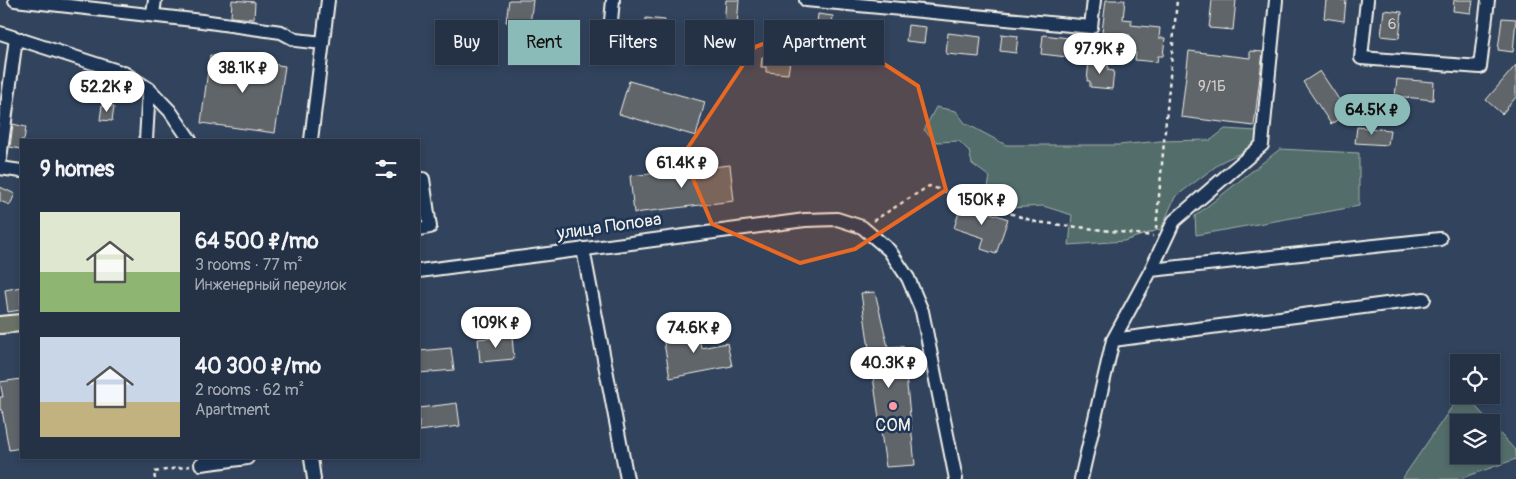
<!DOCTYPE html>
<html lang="en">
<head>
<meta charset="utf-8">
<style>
	body { margin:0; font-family:Pangolin,sans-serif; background:#313e51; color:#f1f3f6; height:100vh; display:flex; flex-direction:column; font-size:19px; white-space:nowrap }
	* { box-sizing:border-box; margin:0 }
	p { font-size:16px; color:#a3aab3 }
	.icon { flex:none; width:28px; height:28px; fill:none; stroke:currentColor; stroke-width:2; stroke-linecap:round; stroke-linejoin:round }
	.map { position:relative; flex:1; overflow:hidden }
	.side { position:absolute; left:20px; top:139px; width:400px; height:320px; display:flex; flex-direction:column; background:#253246; border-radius:0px; box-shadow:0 2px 8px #0003,0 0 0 1px #424d5f }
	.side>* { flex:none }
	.banner { position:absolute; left:435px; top:20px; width:475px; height:45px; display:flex; gap:10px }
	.tools { position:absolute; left:1450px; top:354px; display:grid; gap:10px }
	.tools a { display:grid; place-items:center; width:50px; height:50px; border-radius:0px; background:#253246; box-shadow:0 2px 8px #0003,0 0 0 1px #424d5f; font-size:25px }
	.price { position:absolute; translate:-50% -42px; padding:0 11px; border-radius:18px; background:#fff; color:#222; font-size:16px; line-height:32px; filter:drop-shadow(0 1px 2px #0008) }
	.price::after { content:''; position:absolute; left:50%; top:30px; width:15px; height:11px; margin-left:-8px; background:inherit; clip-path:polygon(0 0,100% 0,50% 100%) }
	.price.active { background:#8bbbb9; color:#111 }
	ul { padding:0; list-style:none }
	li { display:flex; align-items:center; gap:15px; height:125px; padding:0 20px }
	li span { display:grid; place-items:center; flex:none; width:140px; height:100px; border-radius:0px; color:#555 }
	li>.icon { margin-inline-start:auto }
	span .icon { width:60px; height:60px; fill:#fffc; stroke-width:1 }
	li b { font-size:21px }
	h2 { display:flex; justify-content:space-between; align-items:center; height:60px; padding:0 20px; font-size:21px }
	.chip { padding:0 18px; border-radius:0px; background:#253246; box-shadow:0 2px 8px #0003,0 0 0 1px #424d5f; font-size:18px; line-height:45px }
	.chip.active { background:#8bbbb9; color:#111 }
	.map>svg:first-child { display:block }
</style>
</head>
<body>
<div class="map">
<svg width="1516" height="479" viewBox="0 0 1516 479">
	<rect width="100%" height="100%" fill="#31435d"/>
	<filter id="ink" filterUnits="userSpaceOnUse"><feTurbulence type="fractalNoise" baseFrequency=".02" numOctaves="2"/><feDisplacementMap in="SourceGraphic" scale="10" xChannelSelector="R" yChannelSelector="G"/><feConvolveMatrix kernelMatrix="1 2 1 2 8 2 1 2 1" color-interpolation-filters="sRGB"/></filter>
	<g filter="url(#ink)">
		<path fill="#536d6a" stroke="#a4afa9" d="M936,107L956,111L965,123L1006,145H1119L1160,141L1211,140L1225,129L1257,131L1254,147L1223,161L1175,197L1161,229L1124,241L1069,245L1072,215L1043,206L994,209L984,207L990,177L972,164L969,151L959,141L937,142L924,130Z
			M1280,149L1359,153V206L1196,235L1195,216Z
			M1460,395H1465L1490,422H1459V455H1491V424L1516,451V459L1459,479H1402Z"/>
		<path fill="#60656b" stroke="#f4f1e8" d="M232,0L255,2L254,19L231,17Z
			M509,0H533L530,25L506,22Z
			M726,0H739L737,26L724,25Z
			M1106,0H1125L1123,19L1132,20L1131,25L1160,28L1159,38H1165L1163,56H1158L1157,62L1135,60L1136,53H1129L1130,35L1102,32Z
			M1212,0H1236L1233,30L1209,28Z
			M1326,0H1346L1344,21L1324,18Z
			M1454,0H1473L1471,13L1453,11Z
			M1384,10L1402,12L1399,38L1381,36Z
			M818,14L833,16L831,34L816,32Z
			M646,18L665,20L663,40L644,38Z
			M1502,18L1516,19L1513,52L1498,50Z
			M863,21L877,22L876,36L862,35Z
			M908,25L926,27L924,43L906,41Z
			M800,30L813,32L811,48L798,46Z
			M948,33L981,37L979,57L946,54Z
			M1002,34L1018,36L1016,53L1000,51Z
			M1043,35L1069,38L1067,57L1041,54Z
			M1189,51L1250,58V51L1263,52L1254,126L1181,117Z
			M768,52L791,54L788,74L766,72V67H761L762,57H767Z
			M210,55L285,66L275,133L201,123Z
			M1089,61L1108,63V70L1114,71L1112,89L1090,87V81H1087Z
			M1516,65V97L1502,114L1486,100Z
			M1320,71L1348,113L1331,124L1303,82Z
			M1397,79L1434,82L1433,100L1395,96Z
			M629,81L705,102L696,136L619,114Z
			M102,105L114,107L112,121L100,120Z
			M13,124L26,127L24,140H21V149L10,147Z
			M1357,127L1390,130L1388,145L1355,143Z
			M730,165L734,201L634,213L630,176Z
			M0,187L15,194L10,205L0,201Z
			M962,203L1008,219L996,254L981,249L984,238L954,228Z
			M21,287V310L8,312L5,290Z
			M875,292L888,347L903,346L915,465L886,467L861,293Z
			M696,321L701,348L727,343L732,366L670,378L663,337L687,332L685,323Z
			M512,336L514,359L480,362L478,339Z
			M451,348L454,370L419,373V351Z
			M21,379V448L9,450L2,410H0V397H3L0,382Z
			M457,403L460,426L419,431V408Z"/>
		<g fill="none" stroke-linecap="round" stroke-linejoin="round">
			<defs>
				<path id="minor" d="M15,0L202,21L281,32L296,40L323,43
					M806,0L1091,27L1094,0
					M1367,0L1361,58L1480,67L1488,0
					M153,14L155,0
					M0,33L124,73L149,89L170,111L190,140
					M609,41L613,0
					M146,140L149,89
					M311,140L328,0
					M0,159L16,38
					M0,168L21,171
					M419,229L430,227L423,179
					M583,249L627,479
					M1151,270L1440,239
					M419,271L805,220L837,219L862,227L889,250L908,278L922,311L956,479
					M1113,340L1424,299
					M311,458L314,479
					M201,464L247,458
					M1081,479L1113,340L1151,270L1174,221L1262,145L1276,0"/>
				<path id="major" d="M0,325L21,323"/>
			</defs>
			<use href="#minor" stroke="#f4f1e8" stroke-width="16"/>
			<use href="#major" stroke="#f4f1e8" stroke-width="20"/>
			<path stroke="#f4f1e8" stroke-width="2.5" stroke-dasharray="4 4" stroke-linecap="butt" d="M873,221L929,186L1036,222L1153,236
				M1156,229L1177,0
				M155,479L154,472L190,466"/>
			<use href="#minor" stroke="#1d3557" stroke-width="12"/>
			<use href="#major" stroke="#6a7266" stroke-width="16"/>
		</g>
	</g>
	<path fill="#e96822" fill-opacity="0.2" stroke="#e96822" stroke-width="4" stroke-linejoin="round" d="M821,23L918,86L946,190L855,249L800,263L712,224L683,155L755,47Z"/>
	<circle fill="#ff9aa2" stroke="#1d3557" stroke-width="2" cx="893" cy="406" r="5"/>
	<g text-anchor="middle" stroke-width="5" stroke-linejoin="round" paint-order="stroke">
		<g font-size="15" fill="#cfcec9">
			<text x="1392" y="29">6</text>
			<text x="1212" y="91">9/1Б</text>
		</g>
		<g font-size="18" fill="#f4f1e8" stroke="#1d3557">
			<text transform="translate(609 226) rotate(-8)" y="6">улица Попова</text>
		</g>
		<g font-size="18" fill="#f4f1e8" stroke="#1d3557">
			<text x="893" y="431">СОМ</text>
		</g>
	</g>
</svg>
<div class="tools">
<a><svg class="icon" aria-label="locate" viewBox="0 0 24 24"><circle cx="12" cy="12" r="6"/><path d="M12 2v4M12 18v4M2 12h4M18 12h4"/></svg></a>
<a><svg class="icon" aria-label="layers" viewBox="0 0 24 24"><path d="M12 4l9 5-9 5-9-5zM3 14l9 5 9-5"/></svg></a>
</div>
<b class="price" style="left:1100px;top:75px">97.9K ₽</b>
<b class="price" style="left:243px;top:94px">38.1K ₽</b>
<b class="price" style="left:107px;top:113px">52.2K ₽</b>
<b class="price active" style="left:1372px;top:136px">64.5K ₽</b>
<b class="price" style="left:682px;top:189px">61.4K ₽</b>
<b class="price" style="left:982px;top:226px">150K ₽</b>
<b class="price" style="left:496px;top:349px">109K ₽</b>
<b class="price" style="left:694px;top:354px">74.6K ₽</b>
<b class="price" style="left:889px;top:389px">40.3K ₽</b>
<div class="banner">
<a class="chip">Buy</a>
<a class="chip active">Rent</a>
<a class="chip">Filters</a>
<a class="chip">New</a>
<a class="chip">Apartment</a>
</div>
<section class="side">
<h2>9 homes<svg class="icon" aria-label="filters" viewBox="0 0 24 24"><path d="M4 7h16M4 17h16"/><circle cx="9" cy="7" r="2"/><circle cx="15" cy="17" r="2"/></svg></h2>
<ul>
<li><span style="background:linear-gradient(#dfe7d0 60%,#8fb573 0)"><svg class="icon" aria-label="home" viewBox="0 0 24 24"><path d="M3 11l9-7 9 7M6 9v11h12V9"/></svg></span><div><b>64 500 ₽/mo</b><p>3 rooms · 77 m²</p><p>Инженерный переулок</p></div></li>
<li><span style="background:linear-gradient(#c9d6e8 65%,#c2b280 0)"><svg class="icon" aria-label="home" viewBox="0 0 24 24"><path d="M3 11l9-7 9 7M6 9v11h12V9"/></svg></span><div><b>40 300 ₽/mo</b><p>2 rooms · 62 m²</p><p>Apartment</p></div></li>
</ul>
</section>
</div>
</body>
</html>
